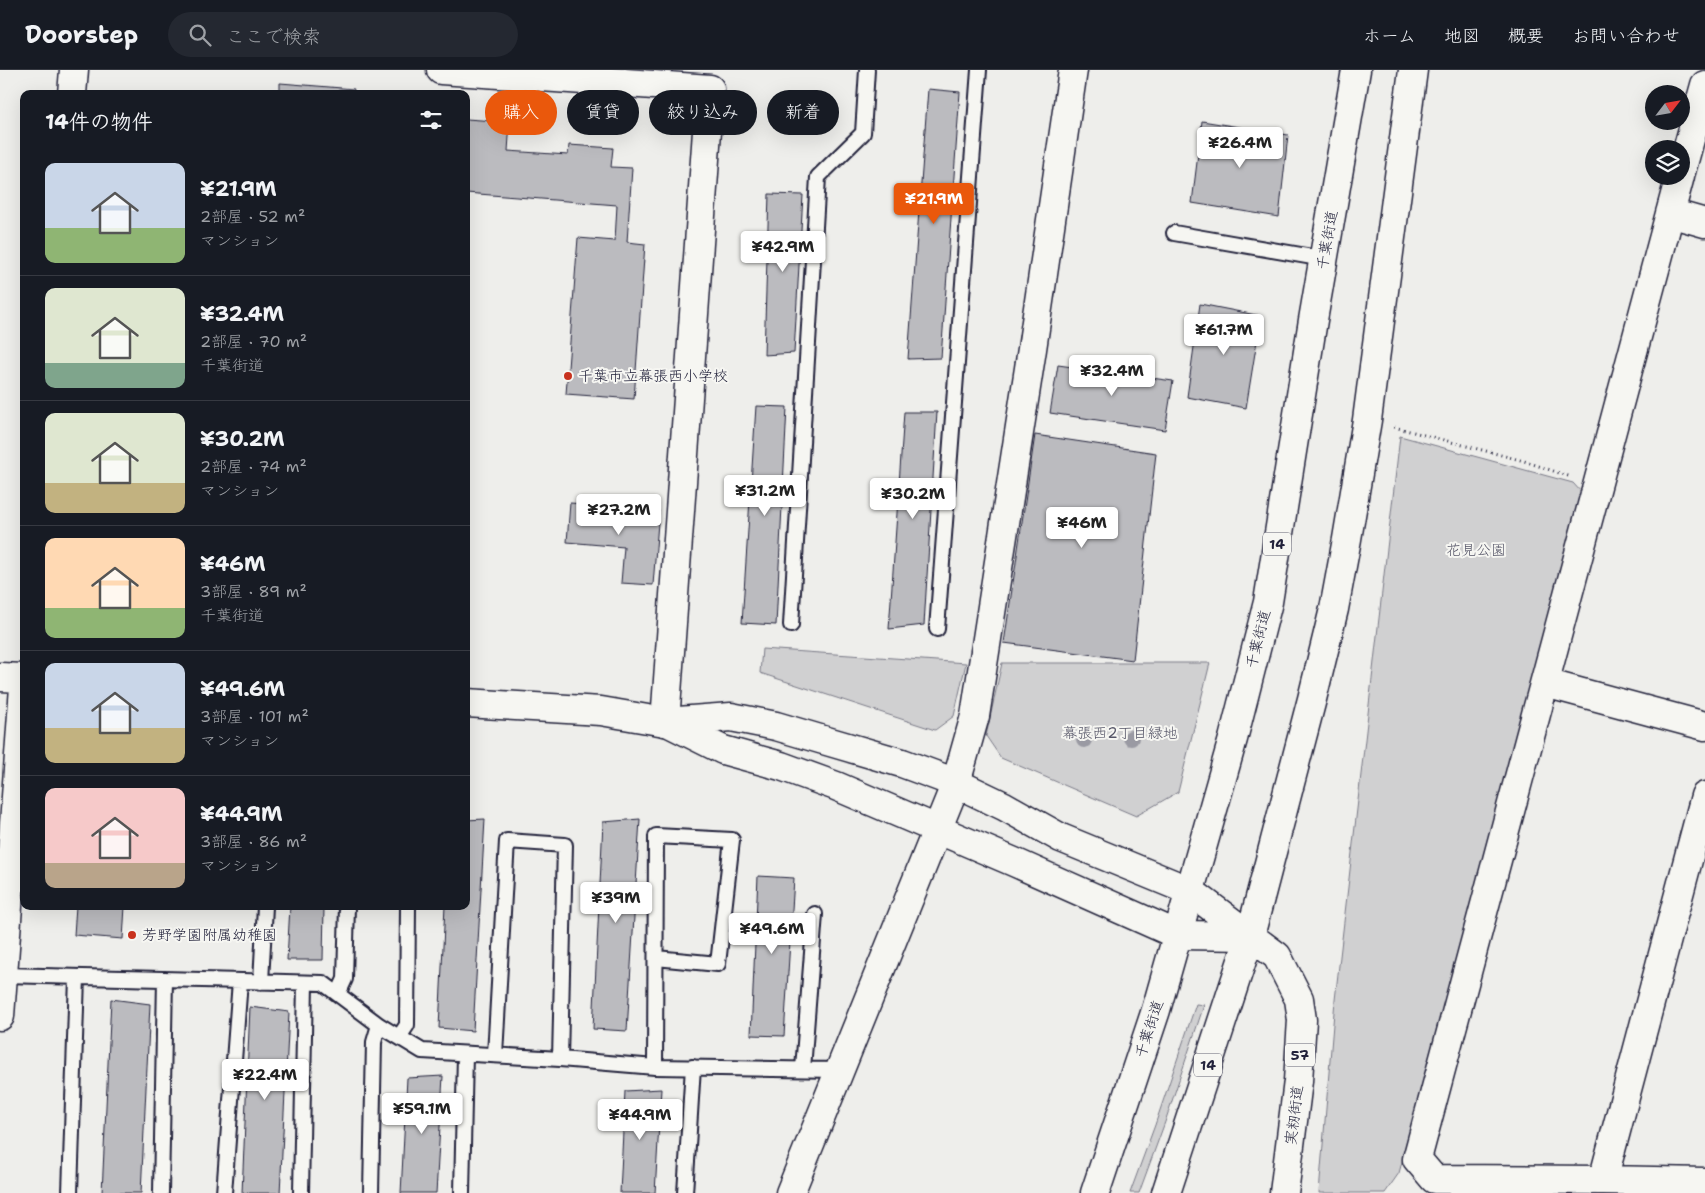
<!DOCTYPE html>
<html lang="ja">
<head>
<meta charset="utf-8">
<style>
	body { margin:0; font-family:"Shantell Sans","Klee One",sans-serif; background:#242831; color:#f1f3f6; height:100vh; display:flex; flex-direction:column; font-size:19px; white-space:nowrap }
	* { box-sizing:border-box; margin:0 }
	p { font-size:16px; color:#9ea1a6 }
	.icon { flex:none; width:28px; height:28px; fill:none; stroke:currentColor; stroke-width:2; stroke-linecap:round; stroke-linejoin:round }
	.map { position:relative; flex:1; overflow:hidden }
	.details { position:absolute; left:20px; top:20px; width:450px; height:820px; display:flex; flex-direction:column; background:#171b24; border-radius:10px; box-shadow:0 5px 20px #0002 }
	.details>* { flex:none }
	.hud { position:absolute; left:485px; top:20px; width:475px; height:45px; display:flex; gap:10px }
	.needle { width:32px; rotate:59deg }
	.buttons { position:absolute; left:1645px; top:15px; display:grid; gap:10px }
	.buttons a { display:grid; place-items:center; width:45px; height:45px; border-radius:50%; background:#171b24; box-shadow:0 5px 20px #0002; font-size:25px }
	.price { position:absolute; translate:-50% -42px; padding:0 11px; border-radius:5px; background:#fff; color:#222; font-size:16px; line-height:32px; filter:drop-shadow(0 1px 2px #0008) }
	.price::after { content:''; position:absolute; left:50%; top:30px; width:15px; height:11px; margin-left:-8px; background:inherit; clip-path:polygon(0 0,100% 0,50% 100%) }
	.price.current { background:#ea580c; color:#fff }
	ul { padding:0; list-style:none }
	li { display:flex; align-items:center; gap:15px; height:125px; padding:0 25px }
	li+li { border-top:1px solid #363941 }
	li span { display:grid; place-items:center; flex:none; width:140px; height:100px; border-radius:10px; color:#555 }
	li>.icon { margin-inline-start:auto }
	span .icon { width:60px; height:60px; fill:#fffc; stroke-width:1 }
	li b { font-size:21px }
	h2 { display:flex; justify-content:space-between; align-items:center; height:60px; padding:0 25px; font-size:21px }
	.tag { padding:0 18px; border-radius:22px; background:#171b24; box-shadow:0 5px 20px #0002; font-size:18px; line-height:45px }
	.tag.current { background:#ea580c; color:#fff }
	header { display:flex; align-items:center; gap:30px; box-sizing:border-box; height:70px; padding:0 25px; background:#171b24; border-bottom:1px solid #363941 }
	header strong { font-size:24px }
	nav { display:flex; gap:28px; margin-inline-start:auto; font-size:18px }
	.search { width:350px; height:45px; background:#242831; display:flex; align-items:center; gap:12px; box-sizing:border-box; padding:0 18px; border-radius:28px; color:#9ea1a6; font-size:19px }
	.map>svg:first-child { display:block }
</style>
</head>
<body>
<header>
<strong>Doorstep</strong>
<div class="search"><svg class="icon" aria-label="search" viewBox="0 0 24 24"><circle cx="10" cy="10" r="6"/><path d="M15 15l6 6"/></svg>ここで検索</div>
<nav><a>ホーム</a><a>地図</a><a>概要</a><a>お問い合わせ</a></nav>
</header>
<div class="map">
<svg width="1705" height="1123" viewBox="0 0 1705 1123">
	<rect width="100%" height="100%" fill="#eeeeeb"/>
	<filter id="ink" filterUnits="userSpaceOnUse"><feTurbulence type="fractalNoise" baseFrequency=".02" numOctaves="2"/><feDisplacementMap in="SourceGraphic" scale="10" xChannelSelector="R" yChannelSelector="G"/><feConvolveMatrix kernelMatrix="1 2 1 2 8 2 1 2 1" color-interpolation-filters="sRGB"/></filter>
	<g filter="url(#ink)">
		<path fill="#d0d0d1" stroke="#797986" d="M1400,366L1573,413L1582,423L1399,1103L1385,1123H1319L1335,930Z
			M762,579L966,593L954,646L935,660L760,603Z
			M1002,593H1210L1178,722L1136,746L1001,688L986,666Z
			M1196,934L1204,935L1165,1052L1139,1123H1130L1155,1055Z"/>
		<path fill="#bbbbbf" stroke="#22223b" d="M280,13L354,19L353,24H280Z
			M928,19L960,22L941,288L908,289Z
			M466,49L510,52L508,81L568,85L569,75L613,78L611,97L632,98L627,172L645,174L634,329L566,324L578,168L615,171L617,135L466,123Z
			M1202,51L1288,65L1279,147L1192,133Z
			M769,124L803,125L794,283L764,285Z
			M1200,234L1261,246L1246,338L1187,327Z
			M1058,295L1173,311L1165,360L1050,343Z
			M756,336L787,337L776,555L742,553Z
			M904,342H937L924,555L889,559Z
			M1035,365L1156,383L1133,590L1004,573Z
			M570,433L659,440L653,515L621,513L624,477L567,472Z
			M485,749L473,961L439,958L445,836H466V750Z
			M640,749L627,961L593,959L603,752Z
			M758,806L794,808L784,966L751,965Z
			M76,836H125L123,869L74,865Z
			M290,836H324L323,890H287Z
			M111,929L150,934L141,1123H102Z
			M250,937L289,942L280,1123H242Z
			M443,1006L436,1123H401L407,1008Z
			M661,1019L655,1123H620L625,1021Z"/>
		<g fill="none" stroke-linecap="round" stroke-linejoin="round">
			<defs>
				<path id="service" d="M1174,163L1324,189
					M791,555L818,107L863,63L867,0
					M937,559L979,0
					M3,905L323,913L379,955L422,981L560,989L655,997L840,1000
					M261,912L265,836
					M338,924L345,909L347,836
					M399,967L407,955L408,836
					M495,985L507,771L565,775L560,989
					M655,997L656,766L732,770L718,894L656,888
					M803,999L815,844
					M70,1123L77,907
					M161,1123L165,909
					M224,1123L240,911
					M301,1123L305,913
					M371,1123L374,972L379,955
					M462,1123L465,984
					M685,1123L693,997"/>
				<path id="minor" d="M441,0L710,19L665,652
					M1681,102L1705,15
					M1680,106L1417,1089L1434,1109L1603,1110L1705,1112
					M1670,143L1705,153
					M1545,613L1705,656
					M1603,1110L1705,726
					M790,1123L956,713L975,646L1032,279L1073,0"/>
				<path id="tertiary" d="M72,24L74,0
					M0,607L24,608
					M466,633L601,641L665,652L731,647L776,656L820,669L902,693L956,713L1004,736L1061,768L1190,821L1250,866
					M667,652L723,680L781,696L836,716L1014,792L1178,865L1250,866
					M0,946L24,617"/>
				<path id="primary" d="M1250,866L1277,886L1299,929L1302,950L1298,1011L1284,1123"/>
				<path id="trunk" d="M1095,1123L1156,940L1233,669L1268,532L1313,250L1356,0
					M1166,1123L1250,866L1312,629L1334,539L1347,469L1367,350L1413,0"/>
			</defs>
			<use href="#service" stroke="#22223b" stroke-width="18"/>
			<use href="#minor" stroke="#22223b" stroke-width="31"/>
			<use href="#tertiary" stroke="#22223b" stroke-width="31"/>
			<use href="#primary" stroke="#22223b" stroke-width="31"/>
			<use href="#trunk" stroke="#22223b" stroke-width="31"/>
			<path stroke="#22223b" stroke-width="3" stroke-dasharray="1 4" stroke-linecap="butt" d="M1394,357L1524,391L1571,407"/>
			<use href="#service" stroke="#f6f6f2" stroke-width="14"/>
			<use href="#minor" stroke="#f6f6f2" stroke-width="28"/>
			<use href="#tertiary" stroke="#f6f6f2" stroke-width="28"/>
			<use href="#primary" stroke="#f6f6f2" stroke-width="28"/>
			<use href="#trunk" stroke="#f6f6f2" stroke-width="28"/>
		</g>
		<g fill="#9a9aa3">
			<circle cx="1131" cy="668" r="8"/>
			<circle cx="1084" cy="670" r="8"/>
		</g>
	</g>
	<g fill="#c8321e" stroke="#f6f6f2" stroke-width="2">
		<circle cx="568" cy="306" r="5"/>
		<circle cx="132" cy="865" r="5"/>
	</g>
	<g text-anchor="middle" stroke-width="4" stroke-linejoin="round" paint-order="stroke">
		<g fill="#f6f6f2" stroke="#626272" stroke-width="1">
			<rect x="1263" y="462.5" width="28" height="23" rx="4"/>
			<rect x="1285" y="973.5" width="30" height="23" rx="4"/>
			<rect x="1194" y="983.5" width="28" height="23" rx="4"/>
		</g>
		<g font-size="14" font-weight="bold" fill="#22223b">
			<text x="1277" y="479">14</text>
			<text x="1300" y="990">57</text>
			<text x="1208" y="1000">14</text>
		</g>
		<g font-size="15" fill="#22223b" stroke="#f6f6f2">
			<text transform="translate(1327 170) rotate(-80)" y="5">千葉街道</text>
			<text transform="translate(1258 569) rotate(-76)" y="5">千葉街道</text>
			<text transform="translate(1149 959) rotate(-72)" y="5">千葉街道</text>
			<text transform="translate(1294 1045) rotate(-83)" y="5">実籾街道</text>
		</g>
		<g font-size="15" fill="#22223b" stroke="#f6f6f2" text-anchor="start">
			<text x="578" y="311">千葉市立幕張西小学校</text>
			<text x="142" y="870">芳野学園附属幼稚園</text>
		</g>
		<g font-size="15" fill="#565668" stroke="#f6f6f2">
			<text x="1476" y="485">花見公園</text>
			<text x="1120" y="668">幕張西2丁目緑地</text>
		</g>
	</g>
</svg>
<div class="buttons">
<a><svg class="needle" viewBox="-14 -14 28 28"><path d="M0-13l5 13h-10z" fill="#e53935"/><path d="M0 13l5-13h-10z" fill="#9ea1a6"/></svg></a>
<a><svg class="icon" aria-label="layers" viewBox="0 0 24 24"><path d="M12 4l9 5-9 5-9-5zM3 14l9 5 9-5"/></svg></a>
</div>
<b class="price" style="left:1240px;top:99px">¥26.4M</b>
<b class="price current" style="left:934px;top:155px">¥21.9M</b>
<b class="price" style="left:783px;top:203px">¥42.9M</b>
<b class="price" style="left:1224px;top:286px">¥61.7M</b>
<b class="price" style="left:1112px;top:327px">¥32.4M</b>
<b class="price" style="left:765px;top:447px">¥31.2M</b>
<b class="price" style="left:913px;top:450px">¥30.2M</b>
<b class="price" style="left:619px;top:466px">¥27.2M</b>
<b class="price" style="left:1082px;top:479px">¥46M</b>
<b class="price" style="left:616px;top:854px">¥39M</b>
<b class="price" style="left:772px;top:885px">¥49.6M</b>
<b class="price" style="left:265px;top:1031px">¥22.4M</b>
<b class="price" style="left:422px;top:1065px">¥59.1M</b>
<b class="price" style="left:640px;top:1071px">¥44.9M</b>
<div class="hud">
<a class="tag current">購入</a>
<a class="tag">賃貸</a>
<a class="tag">絞り込み</a>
<a class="tag">新着</a>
</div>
<section class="details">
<h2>14件の物件<svg class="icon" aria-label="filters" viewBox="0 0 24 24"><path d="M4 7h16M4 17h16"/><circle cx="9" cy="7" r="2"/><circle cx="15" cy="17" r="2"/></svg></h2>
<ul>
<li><span style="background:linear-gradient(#c9d6e8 65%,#8fb573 0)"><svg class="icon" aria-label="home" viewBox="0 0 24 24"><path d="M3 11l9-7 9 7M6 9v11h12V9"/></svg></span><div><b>¥21.9M</b><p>2部屋 · 52 m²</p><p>マンション</p></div></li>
<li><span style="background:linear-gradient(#dfe7d0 75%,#7fa58c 0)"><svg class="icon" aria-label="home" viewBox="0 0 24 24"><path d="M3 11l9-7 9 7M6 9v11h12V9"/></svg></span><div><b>¥32.4M</b><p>2部屋 · 70 m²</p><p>千葉街道</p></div></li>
<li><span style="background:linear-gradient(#dfe7d0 70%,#c2b280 0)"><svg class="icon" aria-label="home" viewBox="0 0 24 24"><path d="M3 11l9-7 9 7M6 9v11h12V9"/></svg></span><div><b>¥30.2M</b><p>2部屋 · 74 m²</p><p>マンション</p></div></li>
<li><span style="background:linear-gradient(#ffd9b3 70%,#8fb573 0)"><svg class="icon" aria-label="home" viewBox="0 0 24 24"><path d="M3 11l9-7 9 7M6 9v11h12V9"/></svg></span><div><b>¥46M</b><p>3部屋 · 89 m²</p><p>千葉街道</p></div></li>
<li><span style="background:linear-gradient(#c9d6e8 65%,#c2b280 0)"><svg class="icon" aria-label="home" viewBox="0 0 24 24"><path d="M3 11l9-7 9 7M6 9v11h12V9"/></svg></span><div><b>¥49.6M</b><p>3部屋 · 101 m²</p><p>マンション</p></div></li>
<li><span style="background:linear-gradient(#f6c9c9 75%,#b9a48a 0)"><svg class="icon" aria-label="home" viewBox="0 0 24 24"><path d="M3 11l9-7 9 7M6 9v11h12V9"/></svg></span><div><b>¥44.9M</b><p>3部屋 · 86 m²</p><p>マンション</p></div></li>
</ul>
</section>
</div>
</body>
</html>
